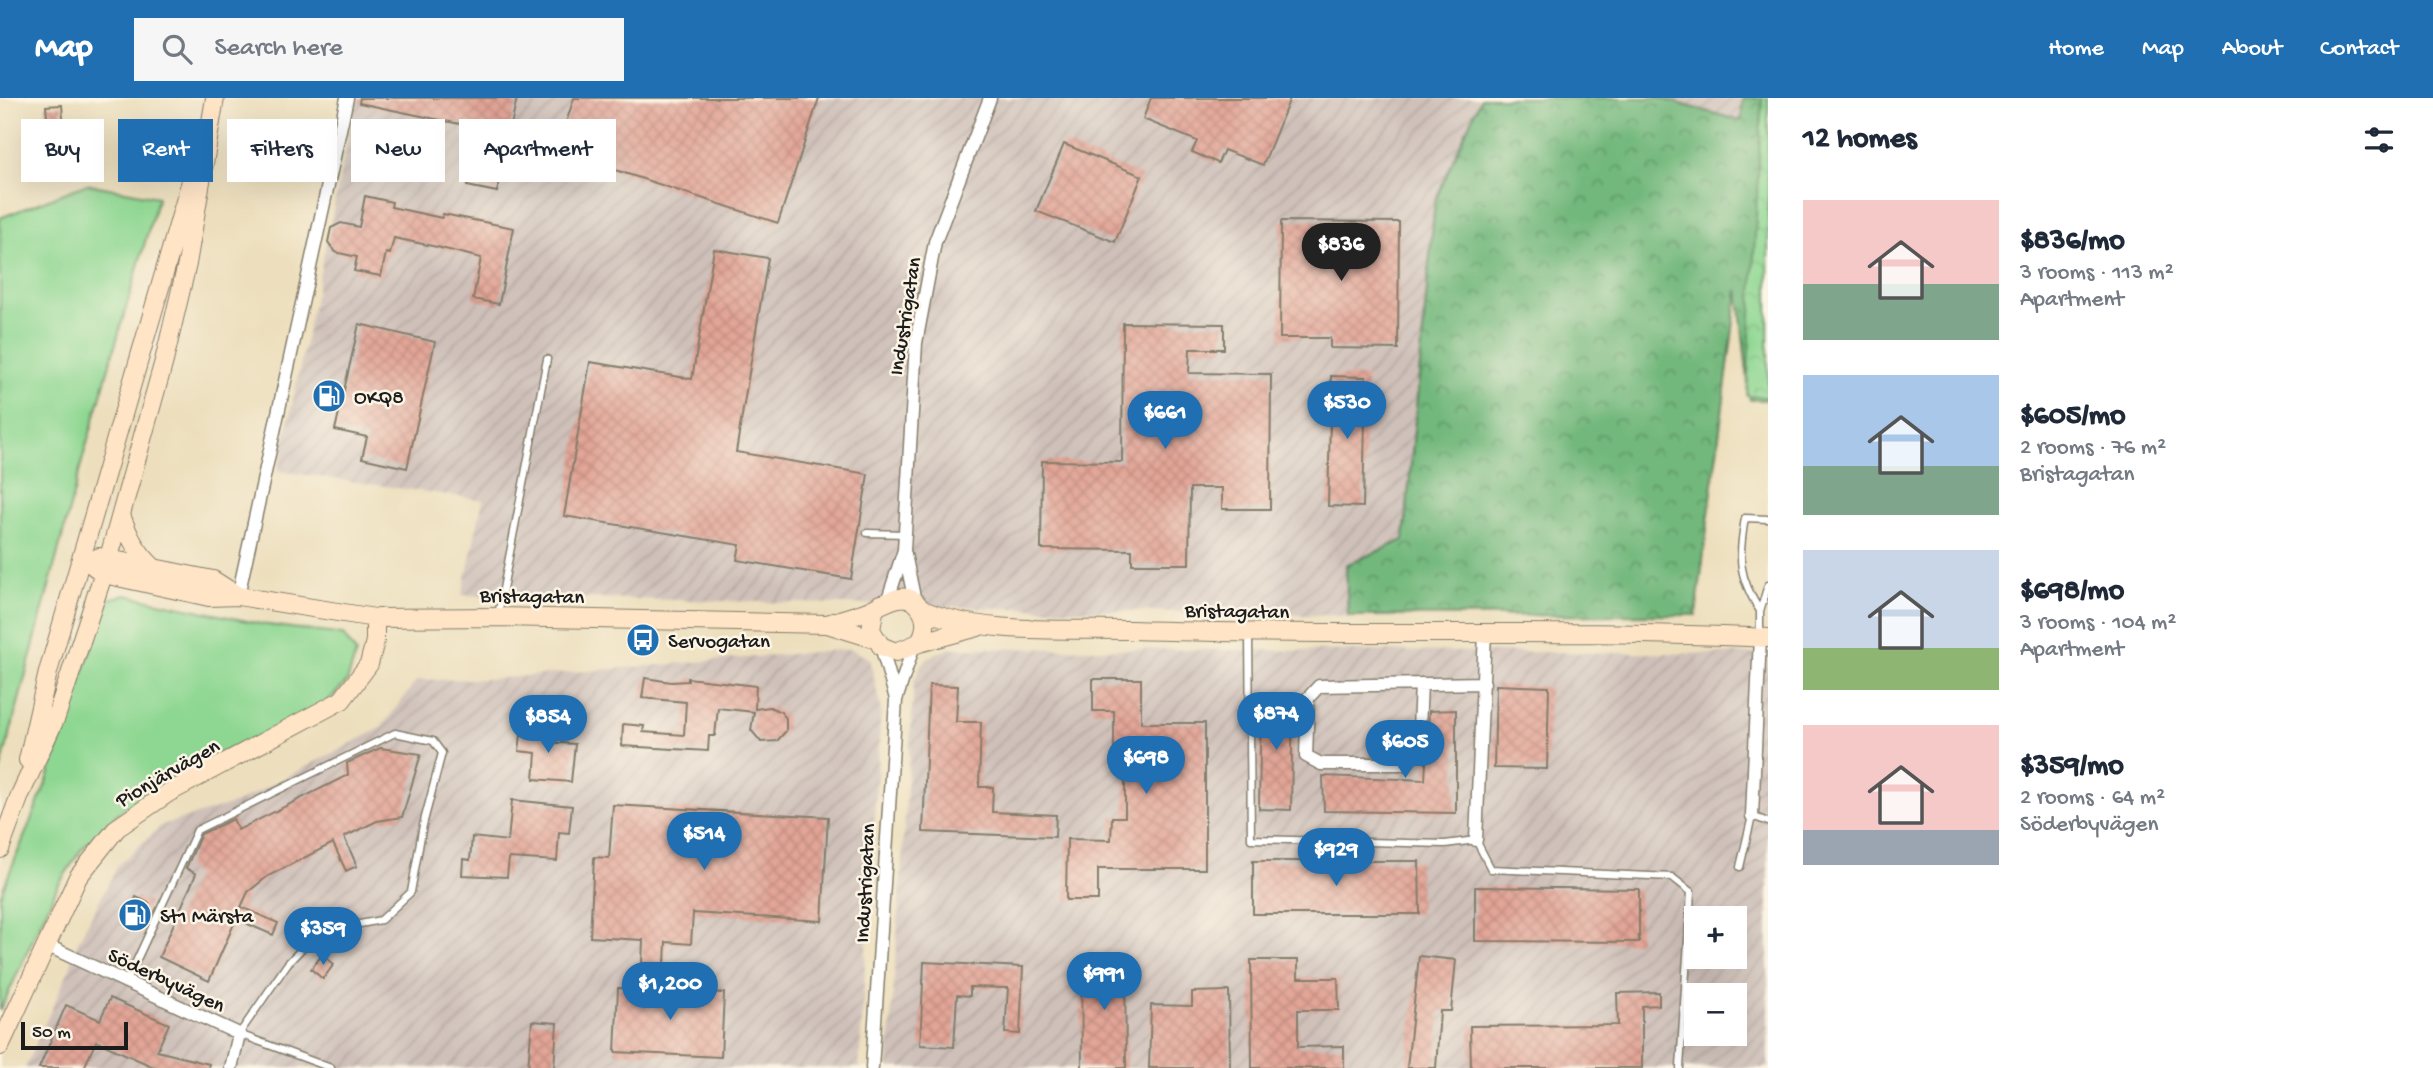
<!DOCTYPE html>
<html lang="en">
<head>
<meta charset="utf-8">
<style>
	body { margin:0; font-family:"Gochi Hand",sans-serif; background:#f6f6f7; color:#1f2937; height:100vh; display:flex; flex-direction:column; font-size:26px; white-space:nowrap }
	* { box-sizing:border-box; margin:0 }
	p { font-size:23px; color:#747a83 }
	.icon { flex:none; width:38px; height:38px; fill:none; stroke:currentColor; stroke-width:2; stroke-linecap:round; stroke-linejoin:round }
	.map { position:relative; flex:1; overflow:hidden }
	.sheet { display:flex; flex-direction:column; background:#fff; width:665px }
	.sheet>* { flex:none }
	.banner { position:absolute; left:21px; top:21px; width:665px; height:63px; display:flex; gap:14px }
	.tools { position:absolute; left:1684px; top:808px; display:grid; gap:14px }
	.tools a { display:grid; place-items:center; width:63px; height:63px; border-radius:0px; background:#fff; box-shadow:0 7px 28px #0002; font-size:35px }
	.scale { position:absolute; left:21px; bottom:18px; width:107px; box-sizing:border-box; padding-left:7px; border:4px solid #1c1c1c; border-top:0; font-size:19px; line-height:24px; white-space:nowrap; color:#1c1c1c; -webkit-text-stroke:5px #fcf5e5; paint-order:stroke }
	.price { position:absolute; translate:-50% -60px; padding:0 16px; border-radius:24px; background:#1f6fb2; color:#fff; font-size:23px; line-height:46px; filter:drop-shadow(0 2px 4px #0008) }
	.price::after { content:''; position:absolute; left:50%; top:42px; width:21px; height:16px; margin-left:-10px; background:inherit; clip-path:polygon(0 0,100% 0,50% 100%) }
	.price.on { background:#222; color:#fff }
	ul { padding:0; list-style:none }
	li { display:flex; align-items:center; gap:21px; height:175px; padding:0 35px }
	li span { display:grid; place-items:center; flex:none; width:196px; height:140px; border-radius:0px; color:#555 }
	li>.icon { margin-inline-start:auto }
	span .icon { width:84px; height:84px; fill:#fffc; stroke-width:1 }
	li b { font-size:30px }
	h2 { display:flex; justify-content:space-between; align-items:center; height:84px; padding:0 35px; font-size:30px }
	.chip { padding:0 24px; border-radius:0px; background:#fff; box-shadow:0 7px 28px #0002; font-size:24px; line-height:63px }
	.chip.on { background:#1f6fb2; color:#fff }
	header { display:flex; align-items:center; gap:42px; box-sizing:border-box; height:98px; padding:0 35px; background:#1f6fb2; color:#fff }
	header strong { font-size:33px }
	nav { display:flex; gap:38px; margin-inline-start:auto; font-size:24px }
	.search { width:490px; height:63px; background:#f6f6f7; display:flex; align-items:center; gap:18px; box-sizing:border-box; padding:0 24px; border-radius:0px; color:#747a83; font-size:26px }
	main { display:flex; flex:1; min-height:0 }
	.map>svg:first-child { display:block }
</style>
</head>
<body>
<header>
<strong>Map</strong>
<div class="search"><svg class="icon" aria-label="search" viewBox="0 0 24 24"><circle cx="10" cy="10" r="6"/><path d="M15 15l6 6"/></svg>Search here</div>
<nav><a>Home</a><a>Map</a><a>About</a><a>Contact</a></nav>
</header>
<main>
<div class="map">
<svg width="1768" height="970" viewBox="0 0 1768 970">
	<defs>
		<pattern id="industrial-furrows" width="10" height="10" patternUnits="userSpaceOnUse" patternTransform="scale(1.75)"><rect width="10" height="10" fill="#cfc1ba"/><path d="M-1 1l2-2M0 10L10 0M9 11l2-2" fill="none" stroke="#b1a59f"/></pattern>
		<pattern id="forest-crowns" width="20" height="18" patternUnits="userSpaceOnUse" patternTransform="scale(1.75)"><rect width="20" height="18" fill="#72b87c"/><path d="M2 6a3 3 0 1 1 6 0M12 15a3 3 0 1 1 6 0" fill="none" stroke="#5d9565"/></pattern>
		<pattern id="park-crowns" width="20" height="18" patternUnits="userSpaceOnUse" patternTransform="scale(1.75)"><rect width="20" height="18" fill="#8ed792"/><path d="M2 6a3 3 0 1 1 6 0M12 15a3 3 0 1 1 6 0" fill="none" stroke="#7ab87d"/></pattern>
		<pattern id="building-cross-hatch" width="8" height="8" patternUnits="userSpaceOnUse" patternTransform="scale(1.75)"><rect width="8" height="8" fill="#e2a596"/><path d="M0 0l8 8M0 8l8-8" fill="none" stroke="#c18d81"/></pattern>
	</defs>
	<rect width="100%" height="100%" fill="#fcf5e5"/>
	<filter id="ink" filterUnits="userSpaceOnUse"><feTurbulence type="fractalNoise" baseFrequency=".0143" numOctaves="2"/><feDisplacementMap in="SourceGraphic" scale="14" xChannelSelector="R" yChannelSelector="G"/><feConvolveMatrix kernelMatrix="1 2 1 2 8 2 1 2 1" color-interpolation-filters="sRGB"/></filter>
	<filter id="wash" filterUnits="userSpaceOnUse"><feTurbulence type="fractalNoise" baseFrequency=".00686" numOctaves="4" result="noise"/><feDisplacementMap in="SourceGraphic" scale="28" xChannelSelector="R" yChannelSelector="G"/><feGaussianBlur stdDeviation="1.57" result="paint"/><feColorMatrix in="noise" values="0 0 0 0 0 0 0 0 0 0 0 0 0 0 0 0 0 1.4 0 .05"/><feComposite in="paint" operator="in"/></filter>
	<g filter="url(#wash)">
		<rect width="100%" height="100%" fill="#eddfbd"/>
		<path fill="url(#industrial-furrows)" fill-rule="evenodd" d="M357,0H1481L1435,103L1404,443L1346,467L1348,518L462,497L483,402L278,373Z
			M1659,0H1743L1741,23Z
			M951,550L1768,556V970H888L914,583L921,567L934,556ZM1696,821H1734V859H1696ZM1696,898H1734V936H1696Z
			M851,551L870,561L881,612L859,970H25L70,870L77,846L118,767L162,727L236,705L381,630L417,582L491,581Z"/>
		<path fill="#8ed792" stroke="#557a57" stroke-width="2" d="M87,86L158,99L84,356L0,674V120Z
			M126,497L261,526L343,537L356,555L347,584L317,614L183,672L115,717L81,752L57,789L0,913V798L47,683L108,501Z"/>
		<path fill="url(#forest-crowns)" stroke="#476a4c" stroke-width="2" d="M1481,0H1659L1741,23L1743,0H1768V302H1750L1738,192L1696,517L1348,518L1346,467L1404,442L1435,103Z"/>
		<path fill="url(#park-crowns)" stroke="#557a57" stroke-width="2" d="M1762,0H1768V299L1747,298Z"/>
		<g id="blocks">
			<path fill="url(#building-cross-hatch)" d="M360,0H517L497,94L467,88L479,30L359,5Z
				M574,0H819L778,125L557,53Z
				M1151,0H1290L1263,67L1224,52L1218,65L1192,54L1197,43L1143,21Z
				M62,7L64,33H48L46,8Z
				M1064,46L1142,78L1115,144L1036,113Z
				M365,98L392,104L391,109L442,120L443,116L514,130L499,206L473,201L481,160L437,149L394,140L390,156L386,155L381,178L354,173L357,159L335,154L328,144L331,130L341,125L359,129Z
				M1281,123L1399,124L1398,251L1330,250V240H1280Z
				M714,151L768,160L736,354L868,376L851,481L737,462L740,447L564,418L590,264L692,281Z
				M1123,225L1224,226V251H1190L1189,275L1271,276L1270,411H1222V390H1190L1189,466H1132V452L1041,451L1042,363L1122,364Z
				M359,226L435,244L407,370L362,360L367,339L335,332Z
				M1331,278L1366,279L1363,409L1328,408Z
				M645,580L671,584L688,583V580L756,588L755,611L770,609L781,614L786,620V633L777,643L761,644L751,632L754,614L718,610L715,638H709L708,653L622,648L623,626L644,628L643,634L684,637L686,604L642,600Z
				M1093,581H1141V625H1205V771H1098V802H1066L1067,741L1111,742L1112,719H1125V663H1114V613H1093Z
				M929,587L958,588L956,624H981L979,689H993L992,714L1056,717L1055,739L923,734Z
				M1496,587L1549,589L1547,671L1494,670Z
				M1261,597L1293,598L1291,712L1259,711Z
				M1456,612V715L1324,713L1323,678L1425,682L1429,613Z
				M522,629L549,632L547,644L575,646L571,684L534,681L536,655L519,653Z
				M380,650L421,656L402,719L377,723L344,739L357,768L346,773L333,745L268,778L248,794L241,809L278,825L273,837L236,821L209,883L159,859L196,776L186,770L201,736L233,721L238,732L348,677L347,665Z
				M512,702L572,708L569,735L559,734L557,763L509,760L507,779L462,777L463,761L470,762L472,739L508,743Z
				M613,707L828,719L822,823L693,815L691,846L666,844L665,866L642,865L643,842L590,839L594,759L609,760Z
				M1253,763H1419L1420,816H1253Z
				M1475,789L1639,791V844L1475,843Z
				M136,799L149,805L136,831L124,825Z
				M322,857L334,866L323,881L311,871Z
				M1419,858L1456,862L1451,913H1440L1436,970H1407Z
				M1081,859H1125L1126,970H1082Z
				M1251,862H1298V880H1338L1339,912H1298V949L1344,948V970H1252Z
				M924,864L1023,869L1020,936L1005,935L1008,890L970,889V898L957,897L954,949L920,947Z
				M618,890L724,895L721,959L615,954Z
				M1229,893L1230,970H1149L1151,907L1192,908V894Z
				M1659,894V907L1642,908V970H1471L1470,928L1618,927L1617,895Z
				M110,900L169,926L157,953L209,966L208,970H156L96,943L84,970H39L66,907L100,922Z
				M532,923L557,925L554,970H528Z"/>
		</g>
	</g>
	<g filter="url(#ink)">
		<use href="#blocks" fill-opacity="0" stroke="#847e6c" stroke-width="2"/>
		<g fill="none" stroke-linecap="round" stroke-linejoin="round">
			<defs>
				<path id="lane" d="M867,435L905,436
					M1760,513C1738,478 1738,460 1745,420L1768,421
					M498,517L547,261
					M1760,537V513L1768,487
					M1249,538L1251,741L1445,746L1476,742L1491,771L1672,779L1691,794L1680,970
					M1740,769L1752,718L1768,724
					M127,883L197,732L395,635L433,643L442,655L423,727L411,794L381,822L318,834L288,865L239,936L331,970"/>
				<path id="street" d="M905,456L915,504
					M238,498L347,0
					M888,501L904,452L916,245L935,144L990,0
					M881,548L896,601
					M1421,586L1418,652L1405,666H1321L1306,658L1308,600L1319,588L1484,585
					M1752,718L1760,539
					M1476,742L1485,535
					M46,847L239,936L231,970
					M872,970L896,602L913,550"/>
				<path id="secondary" d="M121,417C129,439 136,453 153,469
					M82,459L104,476L209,499L238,498L375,520L498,519L827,526L875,541
					M99,459L213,482L238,498
					M921,511C981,538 1066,530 1131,532C1343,539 1556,530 1768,540
					M827,526C840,522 852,518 865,514C884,507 907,486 922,513C928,524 925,535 919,545L896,554L881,548L871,532L874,513L880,506
					M919,545L978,529
					M28,662L48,574L193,76
					M0,751L20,697L56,619L109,459L164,263L187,166L215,0
					M0,948L78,779L117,730L168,695L342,602L369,566L375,543V520"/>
			</defs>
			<use href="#lane" stroke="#847e6c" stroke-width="9"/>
			<use href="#street" stroke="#847e6c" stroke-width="15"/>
			<use href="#secondary" stroke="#847e6c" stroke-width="20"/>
			<use href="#lane" stroke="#fff" stroke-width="6"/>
			<use href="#street" stroke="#fff" stroke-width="12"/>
			<use href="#secondary" stroke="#ffe4c6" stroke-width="18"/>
		</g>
	</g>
	<defs>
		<symbol id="fuel-disc" viewBox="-11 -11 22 22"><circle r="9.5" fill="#1f6fb2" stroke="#fcf5e5"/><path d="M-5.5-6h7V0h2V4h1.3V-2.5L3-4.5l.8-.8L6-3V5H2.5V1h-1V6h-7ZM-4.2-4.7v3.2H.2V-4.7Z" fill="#fff"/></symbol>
		<symbol id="bus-disc" viewBox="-11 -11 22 22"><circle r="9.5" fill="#1f6fb2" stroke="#fcf5e5"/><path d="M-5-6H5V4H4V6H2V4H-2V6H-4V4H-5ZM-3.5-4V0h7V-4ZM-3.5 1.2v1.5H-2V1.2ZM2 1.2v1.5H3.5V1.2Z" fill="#fff"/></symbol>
	</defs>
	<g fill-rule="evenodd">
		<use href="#fuel-disc" x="310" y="279" width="38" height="38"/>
		<use href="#bus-disc" x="624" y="523" width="38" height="38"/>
		<use href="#fuel-disc" x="116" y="798" width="38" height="38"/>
	</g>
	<g text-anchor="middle" stroke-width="5" stroke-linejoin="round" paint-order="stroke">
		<g font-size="21" fill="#1c1c1c" stroke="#fcf5e5">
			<text transform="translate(904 218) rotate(-81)" y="7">Industrigatan</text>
			<text transform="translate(532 497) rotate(1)" y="7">Bristagatan</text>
			<text transform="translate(1237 512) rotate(1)" y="7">Bristagatan</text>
			<text transform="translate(167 674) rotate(-30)" y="7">Pionjärvägen</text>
			<text transform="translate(864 785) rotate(-87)" y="7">Industrigatan</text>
			<text transform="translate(167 881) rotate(25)" y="7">Söderbyvägen</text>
		</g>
		<g font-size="21" fill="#1c1c1c" stroke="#fcf5e5" text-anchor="start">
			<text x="354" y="305">OKQ8</text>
			<text x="668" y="549">Servogatan</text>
			<text x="160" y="824">St1 Märsta</text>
		</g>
	</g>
</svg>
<div class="tools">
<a>+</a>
<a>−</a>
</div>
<div class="scale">50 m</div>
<b class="price on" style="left:1341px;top:185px">$836</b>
<b class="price" style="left:1347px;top:343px">$530</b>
<b class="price" style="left:1165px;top:353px">$661</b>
<b class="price" style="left:1276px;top:654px">$874</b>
<b class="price" style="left:548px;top:657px">$854</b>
<b class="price" style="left:1405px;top:682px">$605</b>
<b class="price" style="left:1146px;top:698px">$698</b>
<b class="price" style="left:704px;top:774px">$514</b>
<b class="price" style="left:1336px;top:790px">$929</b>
<b class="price" style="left:323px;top:869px">$359</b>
<b class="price" style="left:1104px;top:914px">$991</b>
<b class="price" style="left:670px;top:924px">$1,200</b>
<div class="banner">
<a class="chip">Buy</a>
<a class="chip on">Rent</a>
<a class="chip">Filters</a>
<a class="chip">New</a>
<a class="chip">Apartment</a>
</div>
</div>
<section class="sheet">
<h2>12 homes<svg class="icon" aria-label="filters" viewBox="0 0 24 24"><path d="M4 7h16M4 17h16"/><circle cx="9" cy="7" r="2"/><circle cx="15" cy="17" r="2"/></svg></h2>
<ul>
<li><span style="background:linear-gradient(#f6c9c9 60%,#7fa58c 0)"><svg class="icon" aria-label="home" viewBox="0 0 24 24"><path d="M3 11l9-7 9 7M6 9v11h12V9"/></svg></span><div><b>$836/mo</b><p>3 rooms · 113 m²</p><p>Apartment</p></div></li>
<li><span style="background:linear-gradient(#a9c7e8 65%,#7fa58c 0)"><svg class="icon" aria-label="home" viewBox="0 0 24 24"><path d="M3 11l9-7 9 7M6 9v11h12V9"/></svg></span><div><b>$605/mo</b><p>2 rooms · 76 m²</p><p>Bristagatan</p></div></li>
<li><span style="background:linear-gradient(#c9d6e8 70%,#8fb573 0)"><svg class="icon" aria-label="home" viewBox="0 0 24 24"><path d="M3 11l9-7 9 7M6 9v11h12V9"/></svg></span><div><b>$698/mo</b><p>3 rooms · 104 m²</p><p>Apartment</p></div></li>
<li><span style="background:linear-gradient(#f6c9c9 75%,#9aa5b1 0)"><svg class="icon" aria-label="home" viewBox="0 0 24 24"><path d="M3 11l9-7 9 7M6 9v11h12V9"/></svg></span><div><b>$359/mo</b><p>2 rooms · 64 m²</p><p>Söderbyvägen</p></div></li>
</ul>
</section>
</main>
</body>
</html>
